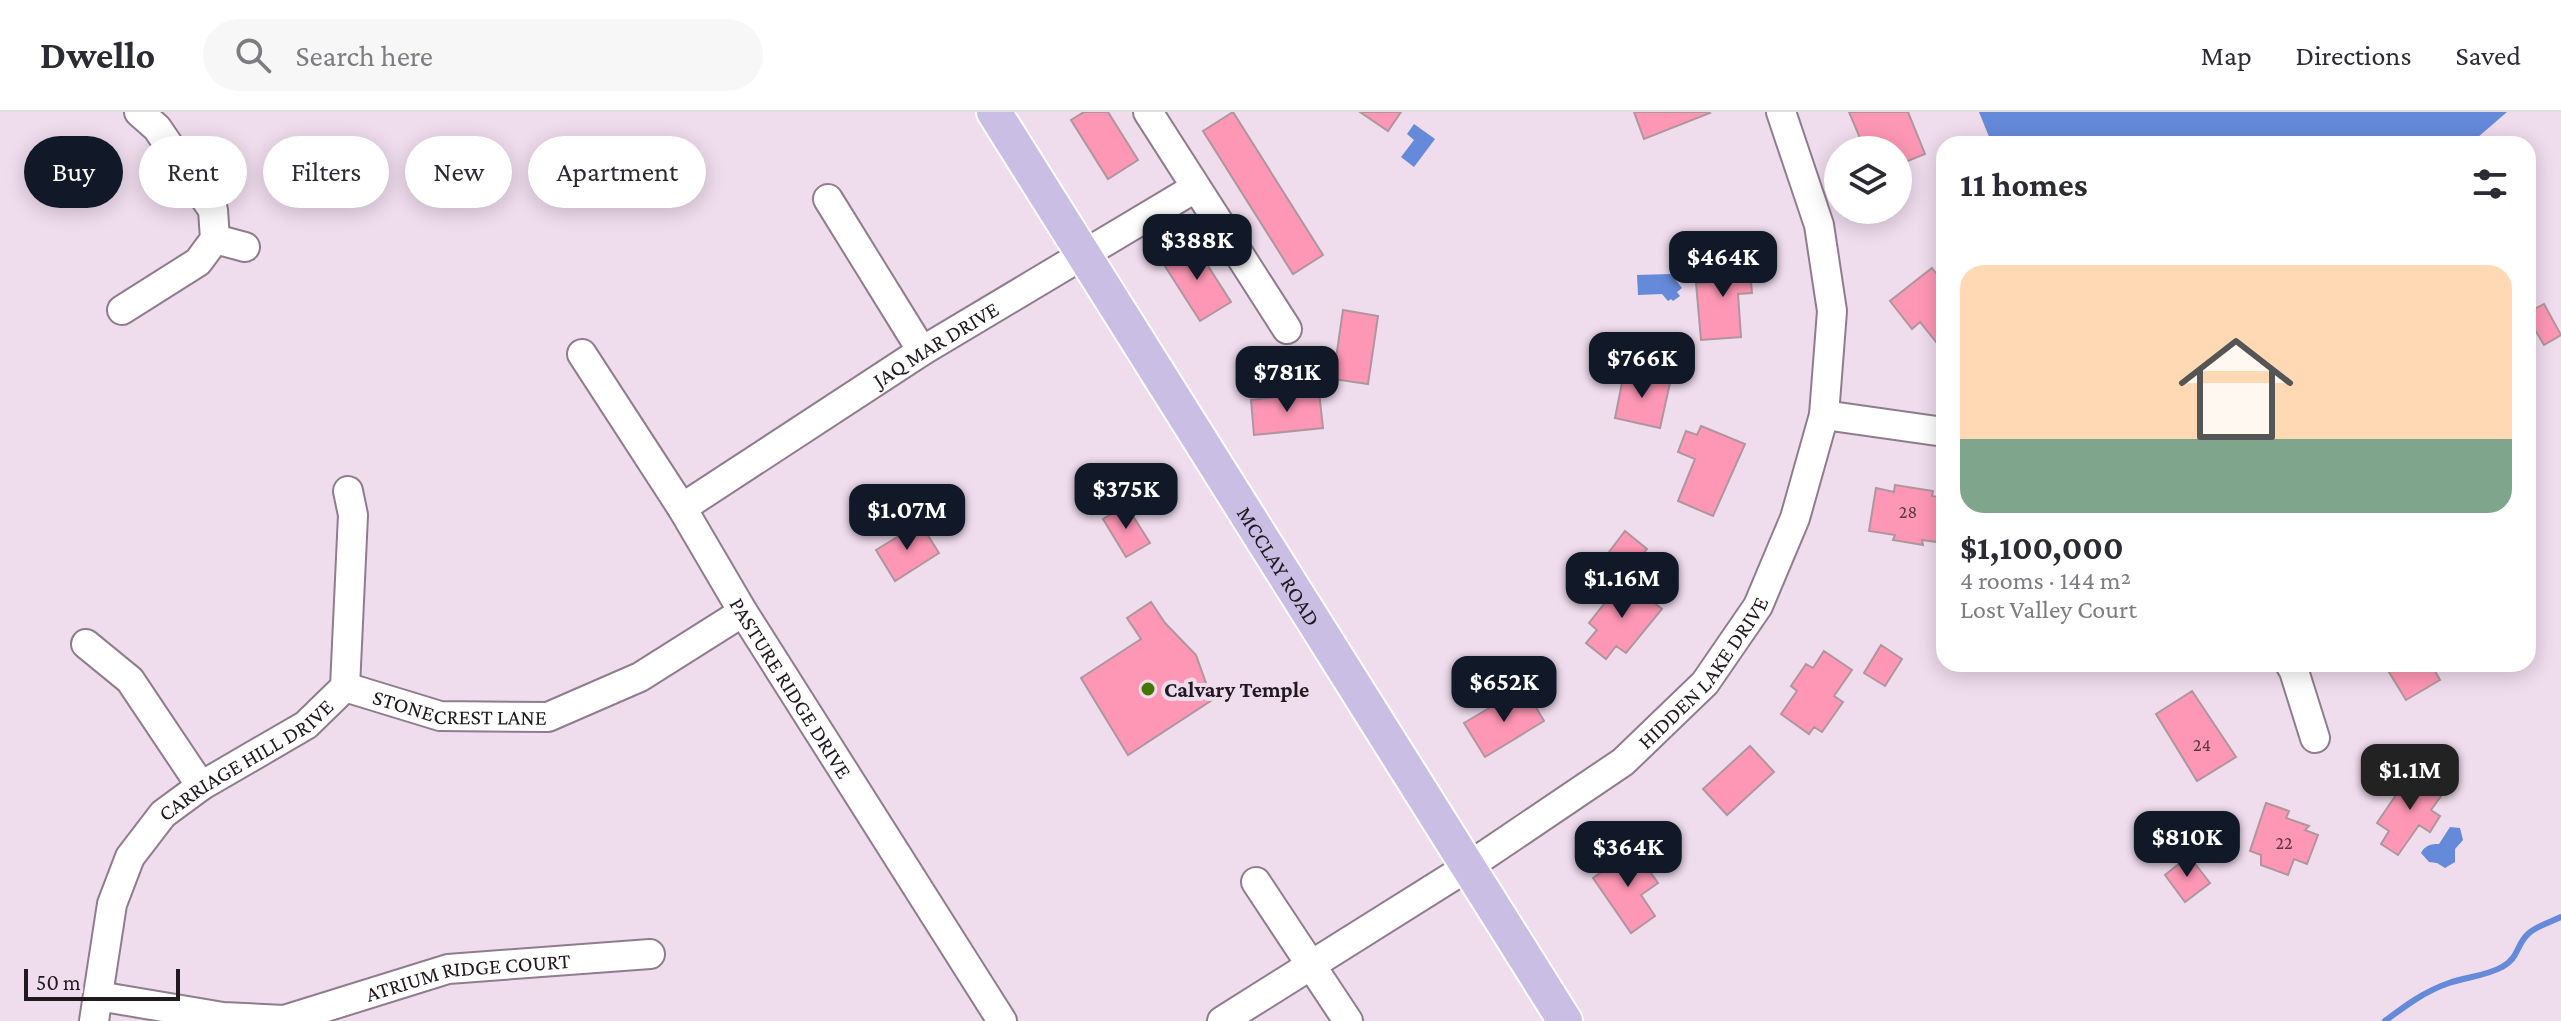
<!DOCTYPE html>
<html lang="en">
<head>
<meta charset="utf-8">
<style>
	body { margin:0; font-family:"Crimson Pro",serif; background:#f7f7f7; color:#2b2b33; height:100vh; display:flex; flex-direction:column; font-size:30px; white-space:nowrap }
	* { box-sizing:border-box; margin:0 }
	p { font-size:26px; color:#7c7c81 }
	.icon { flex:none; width:44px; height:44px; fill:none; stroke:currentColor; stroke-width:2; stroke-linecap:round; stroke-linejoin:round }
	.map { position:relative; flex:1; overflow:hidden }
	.sheet { position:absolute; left:1936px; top:24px; width:600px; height:536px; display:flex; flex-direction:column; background:#fff; border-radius:24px; box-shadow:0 4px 20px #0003 }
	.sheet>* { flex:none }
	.guide { position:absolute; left:24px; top:24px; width:760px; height:72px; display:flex; gap:16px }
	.fabs { position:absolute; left:1824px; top:24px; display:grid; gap:16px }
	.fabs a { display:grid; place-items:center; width:88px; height:88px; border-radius:50%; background:#fff; box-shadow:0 4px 20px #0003; font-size:40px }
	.scale { position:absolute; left:24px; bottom:20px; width:156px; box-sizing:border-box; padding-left:8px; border:4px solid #20191f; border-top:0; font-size:22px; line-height:28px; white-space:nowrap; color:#20191f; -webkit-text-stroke:6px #efdced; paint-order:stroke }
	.price { position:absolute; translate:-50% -68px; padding:0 18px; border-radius:16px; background:#111827; color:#fff; font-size:26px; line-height:52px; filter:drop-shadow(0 2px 4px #0008) }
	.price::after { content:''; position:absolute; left:50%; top:48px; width:24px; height:18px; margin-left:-12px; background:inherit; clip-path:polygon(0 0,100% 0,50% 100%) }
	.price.selected { background:#222; color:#fff }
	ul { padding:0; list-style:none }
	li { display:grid; align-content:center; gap:16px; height:424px; padding:0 24px }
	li+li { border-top:2px solid #e1e1e2 }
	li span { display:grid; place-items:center; height:248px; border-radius:24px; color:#555 }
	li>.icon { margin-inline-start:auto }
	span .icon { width:144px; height:144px; fill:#fffc; stroke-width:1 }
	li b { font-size:34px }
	h2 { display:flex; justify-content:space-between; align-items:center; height:96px; padding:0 24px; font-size:34px }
	.pill { padding:0 28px; border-radius:36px; background:#fff; box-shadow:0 4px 20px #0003; font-size:28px; line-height:72px }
	.pill.selected { background:#111827; color:#fff }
	header { display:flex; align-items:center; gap:48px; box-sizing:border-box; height:112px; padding:0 40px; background:#fff; border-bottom:2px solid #e1e1e2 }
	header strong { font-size:38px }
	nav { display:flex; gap:44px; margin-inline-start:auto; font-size:28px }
	.search { width:560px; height:72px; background:#f7f7f7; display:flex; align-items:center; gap:20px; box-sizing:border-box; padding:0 28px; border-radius:44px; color:#7c7c81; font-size:30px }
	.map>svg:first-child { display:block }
</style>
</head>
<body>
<header>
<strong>Dwello</strong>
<div class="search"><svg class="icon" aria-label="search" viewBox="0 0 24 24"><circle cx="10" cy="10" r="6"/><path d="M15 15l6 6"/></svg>Search here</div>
<nav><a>Map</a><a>Directions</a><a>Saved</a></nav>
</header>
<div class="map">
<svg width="2561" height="909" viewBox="0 0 2561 909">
	<rect width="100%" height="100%" fill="#efdced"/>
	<path fill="#658ad9" d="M1979,0H2507L2470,32H1992Z
		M1414,12L1435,27L1414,55L1401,45L1414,28L1407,22Z
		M1671,162L1682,176L1677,180L1680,184L1673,189L1671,187L1668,189L1662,182L1638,183L1637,163Z
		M2450,715L2460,716L2463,728L2455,737V750L2445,756L2437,751L2429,750L2421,741C2425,733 2431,732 2439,732Z"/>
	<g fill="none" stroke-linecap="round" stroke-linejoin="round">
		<path stroke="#658ad9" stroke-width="6" d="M2385,909C2405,894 2425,879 2449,871C2466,865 2486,864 2502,855C2519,846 2516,833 2528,822C2536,814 2551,810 2561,805"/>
	</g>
	<path fill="#fe97b5" stroke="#af969c" stroke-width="2" d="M1084,0H1108L1138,48L1108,67L1071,8Z
		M1233,0L1323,143L1293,162L1203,19Z
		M1360,0H1401L1388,19Z
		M1634,0H1709L1710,1L1644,27Z
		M1849,0H1908L1925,42L1898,53V38H1865Z
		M1194,132L1231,190L1200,209L1163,151Z
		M1749,146L1752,181L1738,182L1741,225L1701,228L1696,171L1713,170L1711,149Z
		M1932,156L1944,171V240L1920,210L1912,217L1890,189Z
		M2544,192L2561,223L2544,233L2528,206V200Z
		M1343,198L1378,204L1368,272L1333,267Z
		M1624,261L1670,271L1660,316L1615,306Z
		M1319,280L1323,316L1254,323L1251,288Z
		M1701,314L1745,332L1713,404L1678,389L1695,347L1678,340L1686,319L1697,323Z
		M1895,373L1933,379L1932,384L1944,386V431L1922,428L1923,433L1893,428L1895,423L1869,419L1876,376L1894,380Z
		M1126,393L1150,431L1126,445L1103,407Z
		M920,411L939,441L895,469L876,438Z
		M1625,419L1647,437L1622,469L1600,452Z
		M1624,467L1662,497L1626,541L1616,534L1606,547L1586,531L1597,518L1589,511Z
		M1151,490L1165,511L1196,543L1212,588L1128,643L1081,566L1141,527L1127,506Z
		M1881,533L1902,547L1885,574L1864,561Z
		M1824,539L1852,558L1834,584L1843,590L1822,620L1814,615L1809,622L1781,602L1797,579L1791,574L1806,552L1813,556Z
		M2384,552H2431L2440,568L2406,588Z
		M2192,579L2236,645L2197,669L2156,602Z
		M1527,580L1544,609L1485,645L1464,611L1501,589L1504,594Z
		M1750,634L1774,660L1727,703L1703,677Z
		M2413,658L2444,680L2431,698L2440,704L2430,720L2419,713L2398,743L2381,732L2389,719L2377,711Z
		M2266,691L2289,699L2286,706L2309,714L2305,718L2318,723L2307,752L2294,747L2288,763L2261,753V743L2250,739Z
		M1634,737L1658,771L1641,783L1655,804L1631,821L1593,766Z
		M2189,744L2210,771L2185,790L2165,763Z"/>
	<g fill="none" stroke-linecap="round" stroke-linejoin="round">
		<defs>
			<g id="minor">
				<path d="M1148,0L1287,217"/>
				<path d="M828,87L922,239"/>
				<path d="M215,127L245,135"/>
				<path d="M122,198L198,150L215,127L213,98L157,16L139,0"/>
				<path id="s1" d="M582,242L682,396L743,500L1002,909"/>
				<path d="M1824,303L1944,320"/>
				<path id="s2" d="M682,396L922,239L1195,76"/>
				<path d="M86,532L130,568L201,674"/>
				<path d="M2290,552L2294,559L2315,626"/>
				<path id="s3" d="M345,575L440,604L548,605L640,565L743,500"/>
				<path d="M1256,770L1348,909"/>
				<path id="s4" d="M98,884L223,905L284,908L448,857L650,842"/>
				<path id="s5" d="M94,909L112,792L130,745L163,702L201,674L306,613L345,575L353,403L348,379"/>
				<path id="s6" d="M1222,909L1469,754L1623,650L1705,571L1758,494L1795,406L1824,303L1832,199L1819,113L1781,0"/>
			</g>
			<g id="major">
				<path id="s7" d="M994,0L1565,909"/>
			</g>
		</defs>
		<use href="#minor" stroke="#8f7d8d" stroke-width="32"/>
		<use href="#major" stroke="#fff" stroke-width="38"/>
		<use href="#minor" stroke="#fff" stroke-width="28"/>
		<use href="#major" stroke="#cabee5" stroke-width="34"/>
	</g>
	<circle fill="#457600" stroke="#efdced" stroke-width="3" cx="1148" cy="577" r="8"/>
	<g text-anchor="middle" stroke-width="8" stroke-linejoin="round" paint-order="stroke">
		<g font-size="18" fill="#583844">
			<text x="1908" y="406">28</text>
			<text x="2202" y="639">24</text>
			<text x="2284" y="737">22</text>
		</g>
		<g font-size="22" fill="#20191f" stroke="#efdced">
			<text dy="8" stroke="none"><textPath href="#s2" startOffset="302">JAQ MAR DRIVE</textPath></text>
			<text dy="8" stroke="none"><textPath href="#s7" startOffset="536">MCCLAY ROAD</textPath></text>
			<text dy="8" stroke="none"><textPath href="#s6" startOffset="598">HIDDEN LAKE DRIVE</textPath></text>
			<text dy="8" stroke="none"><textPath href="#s1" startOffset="394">PASTURE RIDGE DRIVE</textPath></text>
			<text dy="8" stroke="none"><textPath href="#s3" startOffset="118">STONECREST LANE</textPath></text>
			<text dy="8" stroke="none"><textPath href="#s5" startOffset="322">CARRIAGE HILL DRIVE</textPath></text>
			<text dy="8" stroke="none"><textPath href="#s4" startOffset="378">ATRIUM RIDGE COURT</textPath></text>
		</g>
		<g font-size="22" font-weight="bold" fill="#20191f" stroke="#efdced" text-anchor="start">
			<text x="1164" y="585">Calvary Temple</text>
		</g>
	</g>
</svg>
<div class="fabs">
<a><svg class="icon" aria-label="layers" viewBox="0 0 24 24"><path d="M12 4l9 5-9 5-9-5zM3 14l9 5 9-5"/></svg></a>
</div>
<div class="scale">50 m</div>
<b class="price" style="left:1197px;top:170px">$388K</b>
<b class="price" style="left:1723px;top:187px">$464K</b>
<b class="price" style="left:1642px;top:288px">$766K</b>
<b class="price" style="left:1287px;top:302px">$781K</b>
<b class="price" style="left:1126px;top:419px">$375K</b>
<b class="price" style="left:907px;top:440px">$1.07M</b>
<b class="price" style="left:1622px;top:508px">$1.16M</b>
<b class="price" style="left:1504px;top:612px">$652K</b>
<b class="price selected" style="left:2410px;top:700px">$1.1M</b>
<b class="price" style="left:2187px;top:767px">$810K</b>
<b class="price" style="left:1628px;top:777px">$364K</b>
<div class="guide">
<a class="pill selected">Buy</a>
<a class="pill">Rent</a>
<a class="pill">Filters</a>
<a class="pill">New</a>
<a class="pill">Apartment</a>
</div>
<section class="sheet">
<h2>11 homes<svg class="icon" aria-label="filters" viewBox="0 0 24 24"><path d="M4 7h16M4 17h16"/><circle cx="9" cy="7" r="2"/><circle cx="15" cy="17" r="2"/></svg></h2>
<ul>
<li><span style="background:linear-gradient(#ffd9b3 70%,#7fa58c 0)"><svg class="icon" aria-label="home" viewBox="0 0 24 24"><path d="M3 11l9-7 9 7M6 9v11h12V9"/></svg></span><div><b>$1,100,000</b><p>4 rooms · 144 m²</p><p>Lost Valley Court</p></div></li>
</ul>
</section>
</div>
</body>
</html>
